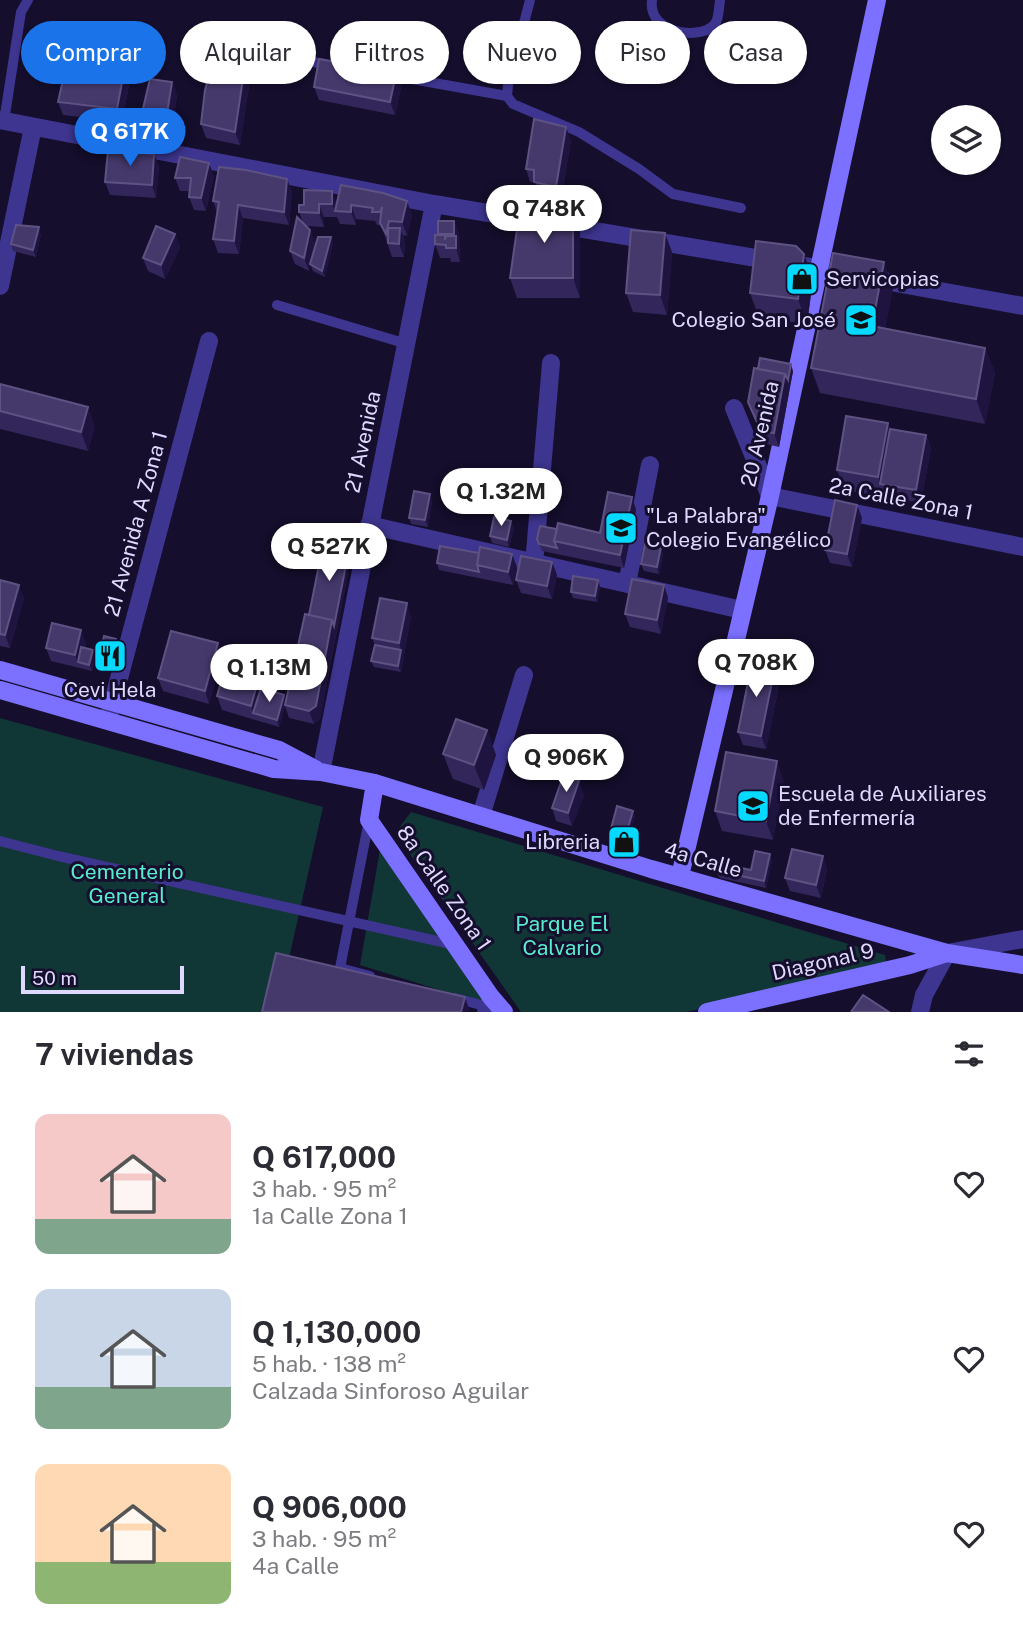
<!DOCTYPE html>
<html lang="es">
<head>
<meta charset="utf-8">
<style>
	body { margin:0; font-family:"Public Sans",sans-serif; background:#f7f7f7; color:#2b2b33; height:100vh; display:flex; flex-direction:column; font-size:26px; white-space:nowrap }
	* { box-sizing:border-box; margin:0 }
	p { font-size:23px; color:#7c7c81 }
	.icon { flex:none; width:38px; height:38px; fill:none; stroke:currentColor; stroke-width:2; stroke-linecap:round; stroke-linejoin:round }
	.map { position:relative; height:1012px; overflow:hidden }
	.details { display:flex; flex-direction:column; background:#fff; flex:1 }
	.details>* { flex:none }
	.top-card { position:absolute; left:21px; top:21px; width:982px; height:63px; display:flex; gap:14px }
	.controls { position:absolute; left:931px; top:105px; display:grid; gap:14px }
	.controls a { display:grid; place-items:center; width:70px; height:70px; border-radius:50%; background:#fff; box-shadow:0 2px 5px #0004; font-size:35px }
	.scale { position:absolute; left:21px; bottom:18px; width:163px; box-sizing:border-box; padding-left:7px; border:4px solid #dfd9ff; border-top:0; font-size:19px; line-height:24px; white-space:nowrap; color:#dfd9ff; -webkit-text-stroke:5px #150e2c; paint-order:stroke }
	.price { position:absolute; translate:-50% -60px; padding:0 16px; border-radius:24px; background:#fff; color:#222; font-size:23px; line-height:46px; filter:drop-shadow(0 2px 4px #0008) }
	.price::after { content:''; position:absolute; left:50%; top:42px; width:21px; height:16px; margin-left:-10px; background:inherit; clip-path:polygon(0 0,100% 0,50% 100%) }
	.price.current { background:#1a73e8; color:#fff }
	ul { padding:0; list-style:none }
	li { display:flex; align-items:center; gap:21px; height:175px; padding:0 35px }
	li span { display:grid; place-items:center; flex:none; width:196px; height:140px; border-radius:14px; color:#555 }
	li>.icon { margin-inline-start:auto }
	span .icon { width:84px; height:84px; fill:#fffc; stroke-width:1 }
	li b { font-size:30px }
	h2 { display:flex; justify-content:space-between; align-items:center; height:84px; padding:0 35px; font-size:30px }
	.tag { padding:0 24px; border-radius:32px; background:#fff; box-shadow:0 2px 5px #0004; font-size:24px; line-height:63px }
	.tag.current { background:#1a73e8; color:#fff }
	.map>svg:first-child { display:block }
</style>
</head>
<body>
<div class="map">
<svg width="1023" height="1012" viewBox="0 0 1023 1012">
	<rect width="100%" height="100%" fill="#150e2c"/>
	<path fill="#113636" d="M0,718L323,807L277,1012H0Z
		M411,812L885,955L887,969L686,1012H521L395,833Z
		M382,838L473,970L484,1004L360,965Z"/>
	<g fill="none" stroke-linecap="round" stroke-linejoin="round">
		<path stroke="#3d358f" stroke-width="10" d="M530,0L508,85L507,96L513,104L579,132L639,169L673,194L741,208
			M652,0C647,36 707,41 716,22C719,16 719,7 720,0
			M229,48L331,65
			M384,74L507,96
			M4,121L21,12L28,0
			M277,305L407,344
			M369,820L340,968L370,976
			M0,841L58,856L455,945
			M455,998L488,1007"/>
		<path stroke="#3d358f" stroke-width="18" d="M0,120L434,204L834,271
			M868,278L1023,306
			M0,286L33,127
			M734,408L770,496L1023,547
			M369,525L742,610
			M534,564L551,363
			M627,584L650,465
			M109,716L209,341
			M321,772L434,204
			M481,816L524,675
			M486,1012L491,997
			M920,1012L924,995L947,953L1023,939"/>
		<path stroke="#7b70ff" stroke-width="18" d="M0,670L279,750L315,769
			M0,690L274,769L321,772L375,783L651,869L947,953L1023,965
			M375,783L369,820L491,997L504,1012
			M680,876L770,496L877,0
			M707,1012L910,965L947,953"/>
	</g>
	<path fill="#33265a" d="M140,35L145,48L137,75L130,73L131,75L122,122L63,115L58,102L85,74L108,58L106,54Z
		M245,65L250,79L240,145L206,138L201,124Z
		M396,74L401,88L395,115L319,100L314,87Z
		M172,82L177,96L171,133L146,130L141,117Z
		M571,140L561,200L539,195L535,182H530L526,169Z
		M154,154L159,167L156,198L110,195L105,182Z
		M214,176L206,211L194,210L189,197L190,191H180L175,178Z
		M287,179L292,192L289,225L243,218L239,254L218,253L213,239L217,212L213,201Z
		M341,185L412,215L407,236L403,235L405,241L404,257H392L381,225H377L375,221L356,219V225L340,224L337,217H324V227L306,226L310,230L315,243L310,263L331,237L333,243L325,277L313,271L310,264L309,271L295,264L290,251L303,223L299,212V205L337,203Z
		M544,208L545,210H573L580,229V298H517L510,278Z
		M454,221L459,234L460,262H451L450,258H440L435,244L438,234Z
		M41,234L36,257L13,251L11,244Z
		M175,234L180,247L165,279L148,271L143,258Z
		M672,252L667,315L633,312L626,293Z
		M804,254L813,279L807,324L759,318L750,293Z
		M893,288L885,329L985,348L995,373L985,424L820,393L811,368Z
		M793,371L779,447L766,444L748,402Z
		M0,384L95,426L88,451L0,429Z
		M890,429L926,435L931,448L921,503L844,490L837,470Z
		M632,497L636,510L624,568L542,551L537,539L557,529L600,533Z
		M432,501L428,527L411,524L409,518Z
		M857,505L862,518L852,567L830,563L825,550Z
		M514,528L509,547L492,543L490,536Z
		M661,547L663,554L659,574L644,571L641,564Z
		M349,550L351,557L320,719L314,724L289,718L285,706L279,727L222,710L217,696L261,688L286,699L309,615Z
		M479,553L517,567L513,585L439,570L437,563Z
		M552,562L557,575L552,599L521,593L516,580Z
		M0,580L24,598L10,648L0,646Z
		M598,580L600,587L597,602L573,598L571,592Z
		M664,585L668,598L661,634L630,627L625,614Z
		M411,616L401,672L374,667L371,661L375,645L372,638Z
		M86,643L85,648L93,650L95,656L92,671L51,661L46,648Z
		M218,643L223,656L209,704L163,691L158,678Z
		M118,646L114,666L109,670L100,669L98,662Z
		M775,667L780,680L766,749L743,745L738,732Z
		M487,730L496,755L484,790L453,779L443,754Z
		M784,781L773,840L722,831L715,811Z
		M584,795L572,826L556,821L552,808Z
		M633,811L635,817L626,847L611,843L609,836Z
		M823,856L827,869L821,898L790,891L785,878Z
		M772,860L766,888L720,878L714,871L712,865L751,870Z"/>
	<path fill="#1f1440" d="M140,35L145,48L137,75L132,61Z
		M126,61L131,75L122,122L117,109Z
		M245,65L250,79L240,145L235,132Z
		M396,74L401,88L395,115L390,102Z
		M172,82L177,96L171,133L166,120Z
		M566,127L571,140L561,200L556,187Z
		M154,154L159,167L156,198L152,185Z
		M209,163L214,176L206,211L201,198Z
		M287,179L292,192L289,225L284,212Z
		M332,191L337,204L335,211L337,217L332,204Z
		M407,201L412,215L407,236L402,222Z
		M319,204L324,217V227L319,213Z
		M238,205L243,218L239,254L234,241Z
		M351,205L356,219V225L351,212Z
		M573,210L580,229V298L573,278Z
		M454,221L459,234L460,262L456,248V238L454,234Z
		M39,227L41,234L36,257L33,250Z
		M400,228L405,241L404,257L399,244Z
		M310,230L315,243L309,271L304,258Z
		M665,233L672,252L667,315L660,295Z
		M175,234L180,247L165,279L161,265Z
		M331,237L333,243L325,277L322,271Z
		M804,254L813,279L807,324L798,299Z
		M884,262L893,288L881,351L872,326Z
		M985,348L995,373L985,424L976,399Z
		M791,364L793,371L790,387L788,380Z
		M785,374L790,387L779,447L774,433Z
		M88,407L95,426L88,451L81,432Z
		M888,423L895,442L880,484L878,477Z
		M926,435L931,448L921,503L916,490Z
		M430,494L432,501L428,527L425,520Z
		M632,497L636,510L624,568L620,555Z
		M857,505L862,518L852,567L847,554Z
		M511,521L514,528L509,547L507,540Z
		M661,547L663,554L659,574L657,567Z
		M349,550L351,557L320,719L314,724L309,711Z
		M512,554L517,567L513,585L508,572Z
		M552,562L557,575L552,599L547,586Z
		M598,580L600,587L597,602L595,596Z
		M19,585L24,598L10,648L5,635Z
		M664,585L668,598L661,634L657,620Z
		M407,603L411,616L401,672L398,666L401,650L399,643Z
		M81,630L86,643L81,663L78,662L80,668L75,655Z
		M116,639L118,646L114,666L109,670L107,664Z
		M218,643L223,656L209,704L205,691Z
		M93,650L95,656L92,671L89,665Z
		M775,667L780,680L766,749L761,736Z
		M258,681L263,694L253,713L251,706Z
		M284,695L287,701L279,727L277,720Z
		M487,730L496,755L484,790L474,765Z
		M777,761L784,781L773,840L766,821Z
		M579,781L584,795L572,826L568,813Z
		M633,811L635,817L626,847L624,841Z
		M770,854L772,860L766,888L764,881Z
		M823,856L827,869L821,898L816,885Z
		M465,997L470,1012H461Z"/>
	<path fill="#45396c" stroke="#5e5283" stroke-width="2" d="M112,30L140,35L132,61L106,54Z
		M89,55L126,61L117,109L58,102L65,71L85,74Z
		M319,59L396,74L390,102L314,87Z
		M213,62L245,65L235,132L201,124L205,90Z
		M150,79L172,82L166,120L141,117Z
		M534,119L566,127L556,187L534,182V170L526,169Z
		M108,150L154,154L152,185L105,182Z
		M180,157L209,163L201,198L189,197L191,178H175Z
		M219,167L246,170L287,179L284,212L238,205L234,241L213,239L219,202L213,201Z
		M341,185L383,193L407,201L402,222L389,221L386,234L380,223L382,207L380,212H372L373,208L351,205V212L335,211Z
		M304,190L332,191V204H319V213L299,212V205H304Z
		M520,208H544L542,210H573V278H510Z
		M297,217L310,230L304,258L290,251Z
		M438,221H454V234H438Z
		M16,225L39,227L33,250L11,244Z
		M156,226L175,234L161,265L143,258Z
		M388,228H400L399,244L388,243Z
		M631,230L665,233L660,295L626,293Z
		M435,235H445V240L446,236H456V248H446V245L435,244Z
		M318,237H331L322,271L310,264Z
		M756,241L796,246L804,254L798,299L750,293Z
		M833,253L884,262L872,326L985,348L976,399L811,368Z
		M760,358L791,364L788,380L785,374L758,369Z
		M754,368L785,374L774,433L761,431L748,402Z
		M0,384L88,407L81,432L0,411Z
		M846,416L888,423L878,477L837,470Z
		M890,429L926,435L916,490L880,484Z
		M414,491L430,494L425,520L409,518Z
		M608,492L632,497L620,555L554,541L558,523L600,533Z
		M835,500L857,505L847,554L825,550Z
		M494,517L511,521L507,540L490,536Z
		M540,526L557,529L554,541L557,548L539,544L537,539Z
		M645,544L661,547L657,567L641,564Z
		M323,545L349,550L334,626L332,620L309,615Z
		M440,546L479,553L477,565L479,572L437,563Z
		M480,547L512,554L508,572L477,565Z
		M521,556L552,562L547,586L516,580Z
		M573,576L598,580L595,596L571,592Z
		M632,579L664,585L657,620L625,614Z
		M0,580L19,585L5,635L0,634Z
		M380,598L407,603L399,643L372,638Z
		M305,614L332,620L316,706L309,711L285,705Z
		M52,623L81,630L75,655L46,648Z
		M171,631L218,643L205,691L158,678Z
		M104,636L116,639L111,659L107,664L98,662Z
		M375,645L401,650L398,666L371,661Z
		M81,647L93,650L89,665L78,662Z
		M752,662L775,667L761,736L738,732Z
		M224,671L258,681L251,706L217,696Z
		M261,688L284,695L277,720L253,713Z
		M456,719L487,730L474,765L443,754Z
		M726,752L777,761L766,821L715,811Z
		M563,776L579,781L568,813L552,808Z
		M617,806L633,811L624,841L609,836Z
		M792,849L823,856L816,885L785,878Z
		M755,851L770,854L764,881L718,871L712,865L713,862L751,870Z
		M276,953L465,997L461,1012H262Z
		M863,995L889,1012H851Z"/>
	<defs>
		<symbol id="shop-square" viewBox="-11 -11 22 22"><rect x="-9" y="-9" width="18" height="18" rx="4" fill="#05d9ff" stroke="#150e2c"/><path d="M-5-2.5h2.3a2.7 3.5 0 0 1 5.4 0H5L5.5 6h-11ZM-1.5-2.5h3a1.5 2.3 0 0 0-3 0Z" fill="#111"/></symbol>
		<symbol id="school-square" viewBox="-11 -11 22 22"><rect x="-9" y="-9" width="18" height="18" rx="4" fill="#05d9ff" stroke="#150e2c"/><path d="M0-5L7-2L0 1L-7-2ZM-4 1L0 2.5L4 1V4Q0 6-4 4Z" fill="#111"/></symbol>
		<symbol id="restaurant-square" viewBox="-11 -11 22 22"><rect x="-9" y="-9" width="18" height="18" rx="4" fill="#05d9ff" stroke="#150e2c"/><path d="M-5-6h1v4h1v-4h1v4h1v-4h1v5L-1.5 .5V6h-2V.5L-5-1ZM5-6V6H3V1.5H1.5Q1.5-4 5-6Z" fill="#111"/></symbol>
	</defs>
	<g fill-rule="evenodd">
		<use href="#shop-square" x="783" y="260" width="38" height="38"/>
		<use href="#school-square" x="842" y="301" width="38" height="38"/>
		<use href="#school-square" x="602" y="509" width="38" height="38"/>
		<use href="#restaurant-square" x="91" y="637" width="38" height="38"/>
		<use href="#school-square" x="734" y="787" width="38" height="38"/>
		<use href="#shop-square" x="605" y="823" width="38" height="38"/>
	</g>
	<g text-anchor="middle" stroke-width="6" stroke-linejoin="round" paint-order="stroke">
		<g font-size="21" fill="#dfd9ff" stroke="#150e2c" text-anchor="start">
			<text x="826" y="286">Servicopias</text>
			<text x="836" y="327" text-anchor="end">Colegio San José</text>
			<text x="646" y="523">"La Palabra"<tspan x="646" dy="24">Colegio Evangélico</tspan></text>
			<text x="110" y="697" text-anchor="middle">Cevi Hela</text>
			<text x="778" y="801">Escuela de Auxiliares<tspan x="778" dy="24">de Enfermería</tspan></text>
			<text x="600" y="849" text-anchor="end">Libreria</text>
		</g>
		<g font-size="21" fill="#dfd9ff" stroke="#150e2c">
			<text transform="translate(760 434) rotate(-77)" y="7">20 Avenida</text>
			<text transform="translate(363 442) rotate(-78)" y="7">21 Avenida</text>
			<text transform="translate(901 499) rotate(11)" y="7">2a Calle Zona 1</text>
			<text transform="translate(136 524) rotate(-75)" y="7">21 Avenida A Zona 1</text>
			<text transform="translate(703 860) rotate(16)" y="7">4a Calle</text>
			<text transform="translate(444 888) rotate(55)" y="7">8a Calle Zona 1</text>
			<text transform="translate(823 962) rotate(-13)" y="7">Diagonal 9</text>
		</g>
		<g font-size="21" fill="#58ecce" stroke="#150e2c">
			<text x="127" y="879">Cementerio<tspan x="127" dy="24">General</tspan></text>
			<text x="562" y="931">Parque El<tspan x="562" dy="24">Calvario</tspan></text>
		</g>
	</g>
</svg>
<div class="controls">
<a><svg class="icon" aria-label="layers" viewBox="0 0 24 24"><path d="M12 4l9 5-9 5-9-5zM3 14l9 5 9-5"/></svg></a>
</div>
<div class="scale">50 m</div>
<b class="price current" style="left:130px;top:168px">Q 617K</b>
<b class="price" style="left:544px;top:245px">Q 748K</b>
<b class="price" style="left:501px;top:528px">Q 1.32M</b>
<b class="price" style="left:329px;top:583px">Q 527K</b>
<b class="price" style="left:756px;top:699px">Q 708K</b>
<b class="price" style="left:269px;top:704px">Q 1.13M</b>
<b class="price" style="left:566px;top:794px">Q 906K</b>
<div class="top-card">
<a class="tag current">Comprar</a>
<a class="tag">Alquilar</a>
<a class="tag">Filtros</a>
<a class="tag">Nuevo</a>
<a class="tag">Piso</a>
<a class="tag">Casa</a>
</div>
</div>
<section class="details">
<h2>7 viviendas<svg class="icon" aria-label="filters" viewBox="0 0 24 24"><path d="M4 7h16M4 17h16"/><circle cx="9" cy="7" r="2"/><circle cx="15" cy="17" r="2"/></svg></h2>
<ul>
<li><span style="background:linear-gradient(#f6c9c9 75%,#7fa58c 0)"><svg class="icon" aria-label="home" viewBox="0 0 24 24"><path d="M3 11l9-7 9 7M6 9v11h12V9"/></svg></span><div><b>Q 617,000</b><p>3 hab. · 95 m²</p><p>1a Calle Zona 1</p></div><svg class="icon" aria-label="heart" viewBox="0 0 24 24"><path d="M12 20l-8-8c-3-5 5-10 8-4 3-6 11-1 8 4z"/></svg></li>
<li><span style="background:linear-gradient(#c9d6e8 70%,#7fa58c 0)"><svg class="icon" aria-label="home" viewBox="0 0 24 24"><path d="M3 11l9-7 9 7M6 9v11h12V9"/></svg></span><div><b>Q 1,130,000</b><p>5 hab. · 138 m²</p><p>Calzada Sinforoso Aguilar</p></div><svg class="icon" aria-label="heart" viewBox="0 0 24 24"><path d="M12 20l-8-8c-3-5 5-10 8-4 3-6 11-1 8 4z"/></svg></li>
<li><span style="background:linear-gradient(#ffd9b3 70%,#8fb573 0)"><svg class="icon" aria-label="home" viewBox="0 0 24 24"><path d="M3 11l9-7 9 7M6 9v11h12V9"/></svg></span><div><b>Q 906,000</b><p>3 hab. · 95 m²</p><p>4a Calle</p></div><svg class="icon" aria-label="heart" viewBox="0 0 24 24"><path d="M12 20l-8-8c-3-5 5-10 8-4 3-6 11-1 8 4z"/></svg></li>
</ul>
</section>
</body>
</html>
